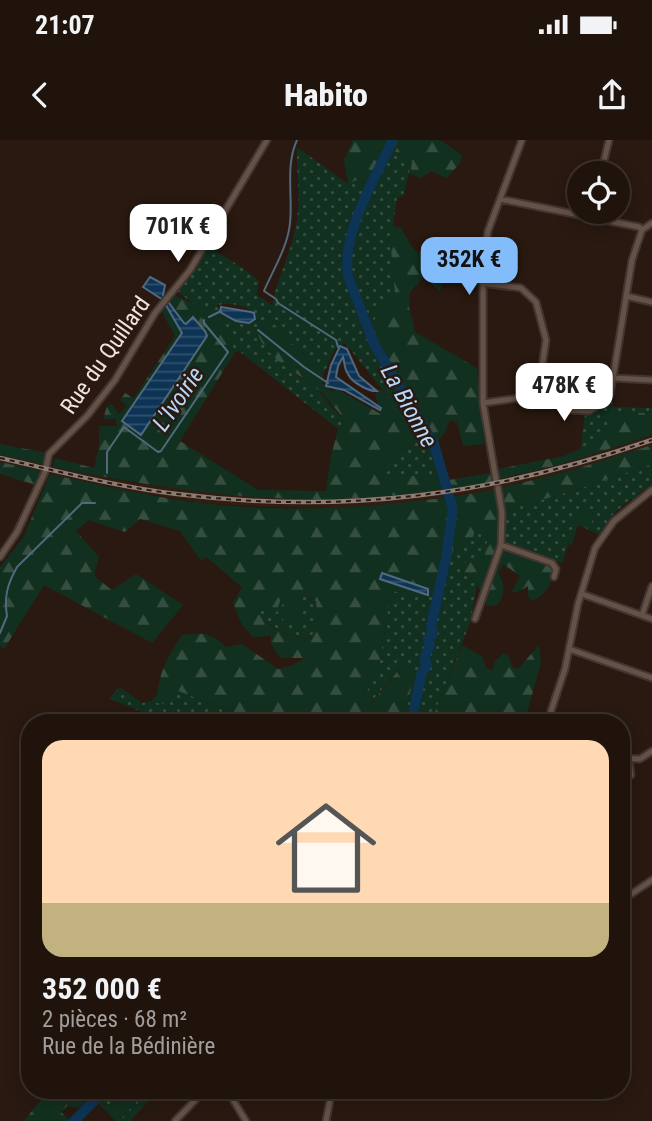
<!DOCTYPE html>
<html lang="fr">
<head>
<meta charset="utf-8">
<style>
	body { margin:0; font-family:"Roboto Condensed",sans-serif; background:#2c201a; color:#f1f3f6; height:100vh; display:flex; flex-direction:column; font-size:26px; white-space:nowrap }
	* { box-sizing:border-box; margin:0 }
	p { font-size:23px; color:#a19e9d }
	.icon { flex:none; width:38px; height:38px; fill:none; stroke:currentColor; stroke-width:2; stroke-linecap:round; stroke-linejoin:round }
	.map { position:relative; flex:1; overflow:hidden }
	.details { position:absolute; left:21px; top:574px; width:609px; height:385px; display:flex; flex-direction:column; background:#1f130c; border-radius:28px; box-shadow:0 4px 18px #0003,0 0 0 2px #3c322d }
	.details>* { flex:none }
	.controls { position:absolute; left:567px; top:21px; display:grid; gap:14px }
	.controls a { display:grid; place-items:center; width:63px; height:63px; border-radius:50%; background:#1f130c; box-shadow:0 4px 18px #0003,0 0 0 2px #3c322d; font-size:35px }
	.price { position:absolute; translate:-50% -60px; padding:0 16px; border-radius:14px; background:#fff; color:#222; font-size:23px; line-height:46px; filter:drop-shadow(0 2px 4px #0008) }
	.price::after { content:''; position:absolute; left:50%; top:42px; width:21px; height:16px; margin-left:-10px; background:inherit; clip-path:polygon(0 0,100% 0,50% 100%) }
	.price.selected { background:#82bcfa; color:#111 }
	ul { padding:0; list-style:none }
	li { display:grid; align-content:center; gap:14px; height:371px; padding:0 21px }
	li+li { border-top:2px solid #3c322d }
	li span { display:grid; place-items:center; height:217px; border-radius:21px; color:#555 }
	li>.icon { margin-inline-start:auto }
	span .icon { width:126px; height:126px; fill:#fffc; stroke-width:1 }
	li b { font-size:30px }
	.status { display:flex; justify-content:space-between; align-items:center; height:49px; padding:0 35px; background:#1f130c; direction:ltr }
	.status svg { height:19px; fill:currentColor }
	header { display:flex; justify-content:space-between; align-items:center; height:91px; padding:0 21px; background:#1f130c; font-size:32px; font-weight:800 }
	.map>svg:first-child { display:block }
</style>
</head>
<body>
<div class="status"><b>21:07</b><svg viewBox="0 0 49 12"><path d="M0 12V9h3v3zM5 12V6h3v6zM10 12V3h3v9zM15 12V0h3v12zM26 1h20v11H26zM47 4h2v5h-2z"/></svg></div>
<header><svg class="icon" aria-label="back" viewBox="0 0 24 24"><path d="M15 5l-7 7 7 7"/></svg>Habito<svg class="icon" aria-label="share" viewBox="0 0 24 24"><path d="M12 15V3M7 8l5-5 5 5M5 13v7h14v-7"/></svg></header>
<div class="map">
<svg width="652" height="981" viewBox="0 0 652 981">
	<defs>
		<pattern id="green-dots" width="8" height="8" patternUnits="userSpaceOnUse" patternTransform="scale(1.75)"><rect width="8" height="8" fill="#12301f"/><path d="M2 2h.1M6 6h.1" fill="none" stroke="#354e3f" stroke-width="1.8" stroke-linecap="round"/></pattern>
		<pattern id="forest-firs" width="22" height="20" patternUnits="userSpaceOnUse" patternTransform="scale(1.75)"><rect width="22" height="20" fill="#12301f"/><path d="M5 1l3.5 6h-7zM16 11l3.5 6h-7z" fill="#354e3f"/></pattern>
		<pattern id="water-rules" width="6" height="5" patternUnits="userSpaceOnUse" patternTransform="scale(1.75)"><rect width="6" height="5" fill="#0d3455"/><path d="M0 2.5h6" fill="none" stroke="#31516d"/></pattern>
	</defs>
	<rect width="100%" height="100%" fill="#291910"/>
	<path fill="#331d11" d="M652,295V305L624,315L569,331L501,348L499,339L562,324Z
		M0,315L43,324L41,331L0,322Z
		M53,327L132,343L213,353L347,358L392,355L492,342L494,350L403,363L333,368L264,367L203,363L129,351L50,334Z"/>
	<path fill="url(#green-dots)" d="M385,0H401L395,12L412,22L403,56L397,58L391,101L406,183L377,198L427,286L426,304L435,312L443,337H390L386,333L392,316L406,309L385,253L345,203L335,209L323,235L270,180L295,234L316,247L332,268L349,283L338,289L239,211L235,212L222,186L224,176L236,181L255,179L256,175C246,164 225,161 212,167L208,175L178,152L209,107L243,128L259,141L257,155L272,165C278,135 293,109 297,79C301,57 296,30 297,7L348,44L359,39L369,48L379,26L382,5Z
		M609,261H612L613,267L652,268V291L580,312L585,275L599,270Z
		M652,324V348L647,351L645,349L637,354L638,357L633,361L631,359L613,374L599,396L592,385V375L581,368L562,423L512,407L503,400L504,371L578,349Z
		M477,383L488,395L484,422L461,423L462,433L477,444L470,483L432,579H414L406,568L416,531L400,527L371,562L365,556L380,519L391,451L449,427L454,406Z
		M303,455L316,461L318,485L310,499C290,495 261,488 258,466L266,465L280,458Z
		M119,547L142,563L152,561L157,554V563L176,550L232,572L226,583H171L109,559Z
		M111,950H159L130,981H116L98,963Z"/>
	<path fill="url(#forest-firs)" fill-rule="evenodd" d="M353,0H385L382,5L387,12L369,48L359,39L348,44L344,20Z
		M401,0H440L462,15L460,23L447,38L431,31L421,38L410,34L412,22L395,12Z
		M389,86L401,87C414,115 418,115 448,119L440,152L431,142L429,131L410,152L409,167L415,192L477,228L484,304L463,306L457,282L450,280L444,294L436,304H426L427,286L377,198C371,181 375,169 392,161L395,153Z
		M174,155L192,163L208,174L212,167L216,166L224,176L222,186L235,212L180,301L258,350L326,351L330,320L338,289L348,283C337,272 326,255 314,246C296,232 266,218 258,194L261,187L270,180L323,235V243L331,251L338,250L381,274L375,255L380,249C390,256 395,266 402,276C416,297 415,305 392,316L386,333L389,336H431L449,340L490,333L492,342C431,351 369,361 307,359C221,358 137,344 53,327L55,318L94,328L99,307V286H117L116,279H103L107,266L111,264L119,274L127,266L120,260L125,253L134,258L175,196L161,170Z
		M612,271L644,273L649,279L652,277V295L562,324L499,339L498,329L564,316L603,299Z
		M0,304L47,313L43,324L0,315Z
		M652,305V324L578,349L504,371L501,348L569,331Z
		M0,322L41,331L36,345L0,334Z
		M50,334C101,345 151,357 202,363C299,375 399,366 494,350L499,373L496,408L550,424L554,429C551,446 548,452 533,461L528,456V446L520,451L511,453L520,436L503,424L498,433C505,445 506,454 497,465L487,466L477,444L462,433L460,423L484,422L488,395L477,384L472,400L454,406L449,426L425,457L391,451L380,519L365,556L372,562L401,527L416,530L406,568L414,579H432L462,505L482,516L486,528L493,530L494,522L504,513L508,515L513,528L518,529L539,505L541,523L524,583H466L456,577L446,576L442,583H226L232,572L176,550L163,564L157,563C158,533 166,520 182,495C204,493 210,492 226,507L242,504L278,529C293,527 295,522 307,518H280L271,504V496L253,497L242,485L233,463L242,447L206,417L201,421L180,391L140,379L125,392L89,380L76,391L99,417L94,436L112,450L136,434L183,465L152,503L44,445L4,509L0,506V427L23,398ZM303,455L316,461L318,485L310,499C290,496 260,488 259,466L266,465L269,473H276L281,458Z
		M587,368L592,375V385L598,394L578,385L572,404L569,406L577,369Z
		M49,950H98L79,968L67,966L61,972L71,981H24Z"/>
	<path fill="#12301f" d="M284,453H300L299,483H283Z
		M125,950L137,962L119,981L107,970Z"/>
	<path fill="url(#water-rules)" stroke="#51697e" stroke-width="2" d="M150,137L165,145L163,155L184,183L186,184L193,177L205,191L207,196L141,295L122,281L182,193L163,160L143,147Z
		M221,167L251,172L254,173L255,179L249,183L236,181L220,172Z
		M340,206L347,209L359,236L377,251C370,252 352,243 348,234C344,229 345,223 343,217L338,226L336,237L381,268L380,270L344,250L326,246L331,225Z
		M382,433L428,449V455L380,439Z"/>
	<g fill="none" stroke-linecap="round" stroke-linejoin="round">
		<path stroke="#51697e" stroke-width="2" d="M297,0C285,26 293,56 290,83C288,106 273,130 264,151L276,159L278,163L336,200L338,207
			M209,177L221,171
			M258,190L304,227L328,243
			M107,333V312L124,287L158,312L161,311L228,212L204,183V180
			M0,493L7,476C4,457 7,445 17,427L82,363H95"/>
		<path stroke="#0d3455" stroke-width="10" d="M393,0C375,37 341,95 348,136L374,204L434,304L453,369L446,418L431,486L433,493L428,499L430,505L424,519L427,525L422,532L411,583
			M74,981L105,950"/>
		<defs>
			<path id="street" d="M601,33L609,0
				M500,59L639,87L642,90
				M482,143L521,148L536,162L546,200L541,234V255
				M626,156L652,162
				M613,238L652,240
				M483,263L541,255L569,270L589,271L602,263L610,254L613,238L632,120L642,90L652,83
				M496,340L483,263V121L488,91L522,0
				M501,405L552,423L556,429L554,437
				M0,417L17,392L45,332L49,314L87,276L115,240L155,173L190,130L267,0
				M582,454L652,479
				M642,475L652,446
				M475,479L501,405L502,373L498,348
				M569,509L652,538
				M553,583L551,571L565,529L578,464L595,408L614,381L652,350
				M621,618L640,619L652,611
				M629,620L631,635
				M621,761L652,740
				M227,950L246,981
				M175,981L205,950
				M326,981L330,960L337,950"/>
		</defs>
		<use href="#street" stroke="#423532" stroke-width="9"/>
		<use href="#street" stroke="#655247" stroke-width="5"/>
		<defs>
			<path id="rail" d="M0,318C58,331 117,347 177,354C345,375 492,355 652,300"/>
		</defs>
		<use href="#rail" stroke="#8b7d75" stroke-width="4.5"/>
		<use href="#rail" stroke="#291910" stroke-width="2" stroke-dasharray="5" stroke-linecap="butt"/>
	</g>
	<g text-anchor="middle" stroke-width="5" stroke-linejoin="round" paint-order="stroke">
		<g font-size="23" fill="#f0e4de" stroke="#291910">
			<text transform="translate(105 215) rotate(-55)" y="8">Rue du Quillard</text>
		</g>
		<g font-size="24" font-style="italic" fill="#b4d7fa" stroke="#291910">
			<text transform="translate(178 259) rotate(-56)" y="8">L'Ivoirie</text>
			<text transform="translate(409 266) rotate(61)" y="8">La Bionne</text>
		</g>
	</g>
</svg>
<div class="controls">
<a><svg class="icon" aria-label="locate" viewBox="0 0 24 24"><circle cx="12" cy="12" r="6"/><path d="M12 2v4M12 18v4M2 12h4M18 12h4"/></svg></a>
</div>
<b class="price" style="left:178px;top:124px">701K €</b>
<b class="price selected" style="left:469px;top:157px">352K €</b>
<b class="price" style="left:564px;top:283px">478K €</b>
<section class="details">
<ul>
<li><span style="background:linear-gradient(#ffd9b3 75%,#c2b280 0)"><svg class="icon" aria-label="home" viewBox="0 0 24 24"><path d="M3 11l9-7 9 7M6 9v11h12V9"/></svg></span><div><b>352 000 €</b><p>2 pièces · 68 m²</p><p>Rue de la Bédinière</p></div></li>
</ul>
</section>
</div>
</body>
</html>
